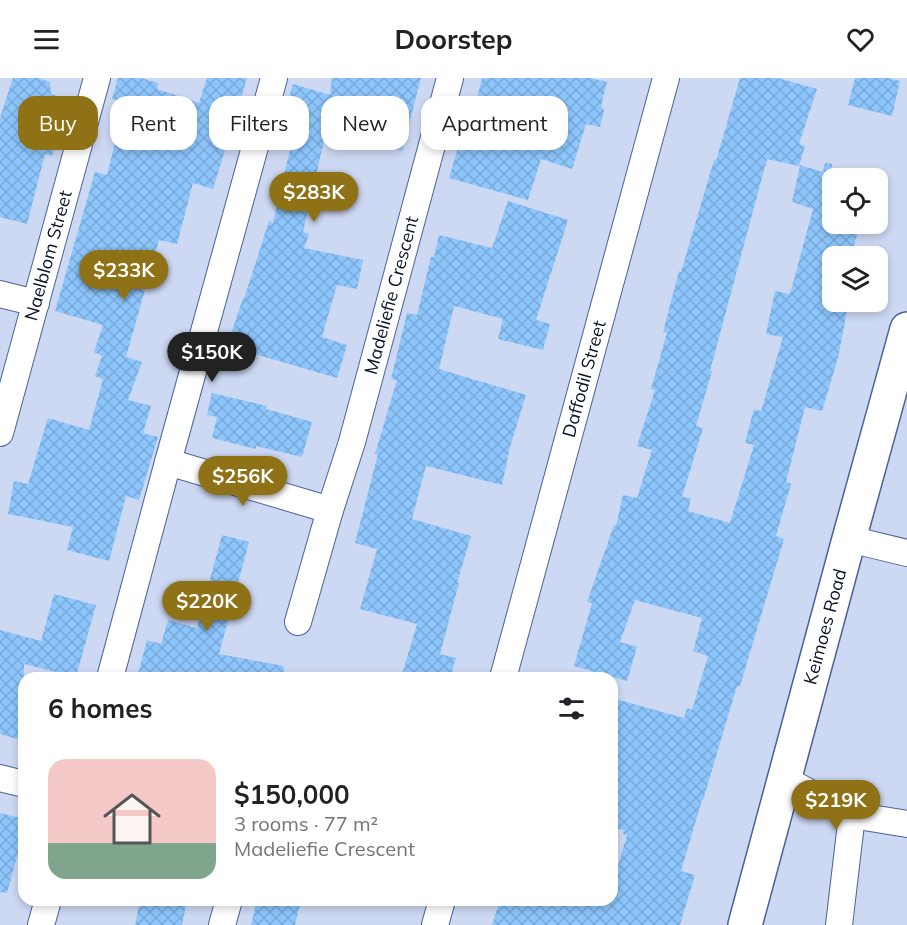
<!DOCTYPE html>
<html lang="en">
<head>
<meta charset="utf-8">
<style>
	body { margin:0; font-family:Mulish,sans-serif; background:#f2f2f2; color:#202124; height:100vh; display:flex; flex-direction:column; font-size:22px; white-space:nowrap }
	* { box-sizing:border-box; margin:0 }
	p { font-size:20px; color:#757577 }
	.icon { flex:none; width:33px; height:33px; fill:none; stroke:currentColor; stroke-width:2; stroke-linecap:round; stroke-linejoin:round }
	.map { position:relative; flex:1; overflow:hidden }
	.drawer { position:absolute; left:18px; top:594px; width:600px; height:234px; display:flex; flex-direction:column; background:#fff; border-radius:18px; box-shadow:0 3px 9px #0003 }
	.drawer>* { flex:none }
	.hud { position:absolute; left:18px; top:18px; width:600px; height:54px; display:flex; gap:12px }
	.buttons { position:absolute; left:822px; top:90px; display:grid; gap:12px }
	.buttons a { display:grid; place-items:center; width:66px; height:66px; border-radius:12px; background:#fff; box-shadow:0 3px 9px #0003; font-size:30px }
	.price { position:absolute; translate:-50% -51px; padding:0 14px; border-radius:21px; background:#8f7116; color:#fff; font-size:20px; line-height:39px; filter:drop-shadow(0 2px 3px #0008) }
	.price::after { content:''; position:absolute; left:50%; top:36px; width:18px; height:14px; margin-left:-9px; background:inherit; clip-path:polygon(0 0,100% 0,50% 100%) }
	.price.selected { background:#222; color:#fff }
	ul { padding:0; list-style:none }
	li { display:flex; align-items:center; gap:18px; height:150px; padding:0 30px }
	li span { display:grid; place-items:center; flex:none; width:168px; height:120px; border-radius:18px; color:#555 }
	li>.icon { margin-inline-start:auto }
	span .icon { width:72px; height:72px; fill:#fffc; stroke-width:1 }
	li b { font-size:26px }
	h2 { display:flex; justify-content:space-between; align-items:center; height:72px; padding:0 30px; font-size:26px }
	.pill { padding:0 21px; border-radius:18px; background:#fff; box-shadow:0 3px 9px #0003; font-size:21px; line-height:54px }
	.pill.selected { background:#8f7116; color:#fff }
	header { display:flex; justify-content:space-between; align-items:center; height:78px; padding:0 30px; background:#fff; font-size:27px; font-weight:700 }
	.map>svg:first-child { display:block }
</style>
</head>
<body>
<header><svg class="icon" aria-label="menu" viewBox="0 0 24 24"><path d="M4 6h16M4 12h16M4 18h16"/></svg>Doorstep<svg class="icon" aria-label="heart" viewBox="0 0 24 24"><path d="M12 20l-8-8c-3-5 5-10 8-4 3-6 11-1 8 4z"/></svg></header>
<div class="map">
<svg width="907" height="847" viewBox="0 0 907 847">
	<defs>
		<pattern id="building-cross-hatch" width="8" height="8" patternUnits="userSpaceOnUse" patternTransform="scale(1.5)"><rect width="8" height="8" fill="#8dc6fd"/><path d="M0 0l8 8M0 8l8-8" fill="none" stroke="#78a9d9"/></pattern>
	</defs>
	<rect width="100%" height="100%" fill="#cdd8f3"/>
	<path fill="url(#building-cross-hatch)" d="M13,0H38L50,4L51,16L70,23L52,78L45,76L27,146L0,139V40Z
		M118,0H141L158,5L157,11L199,25L207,0H247L213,111L193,105L177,166L159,162L126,279L142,284L128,322L151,328L143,355L158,359L139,422L126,418L109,483L67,472L73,449L8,436L14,403L28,406L48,340L89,352L103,301L95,298L102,278L94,274L103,247L55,233L95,94L107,97L125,25L112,21Z
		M332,0H421L402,73L347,58L344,68L324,63L303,154L309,156L304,170L363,182L357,211L337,207L322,259L347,267L337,300L227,268L243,220L244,221L269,143L273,145L294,54L280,50L293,6L330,17Z
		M482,0H589L607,4L601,28L604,32L600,49L586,46L572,91L541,81L528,122L449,100L461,59L467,61Z
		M740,0H778L817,11L799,66L805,68L799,88L767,81L710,293H712L696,348L703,350L682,419L691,420L688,433L730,445L754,367L745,365L754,331L761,333L783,259L766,256L775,213L790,216L813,131L792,124L800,87L823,94L825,85L832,86V146H861L850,178H832V224L848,227L838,280L822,333L805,329L786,404L791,406L776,458L784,461L740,608H737L703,722H702L681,793L695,797L680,847H492L500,822H612V809L627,757L623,756L624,752L612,750V620L684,640L687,630L692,632L708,578L693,573L702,540L635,522L620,564L637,569L627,603L574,588L592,525L587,524L614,447L616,448L623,417L637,420L652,372L637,368L655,312L651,311L667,255L663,254L679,193L681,194L714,82L716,83Z
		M855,0H888L900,3L892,38L848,27Z
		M508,123L568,142L536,242L550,246L543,272L498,261L503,241L454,228L439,291L526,317L510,369L502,407L426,388L412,441L471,458L457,505H459L440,576L456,580L450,600H401L417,546L360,531L377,471L355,465L378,376H375L397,302L391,301L407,235L417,237L431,179H434L439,157L492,170Z
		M212,315L267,328L266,331L312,344L302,379L256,368V371L212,360L217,339L207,337Z
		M222,457L249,464L219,576L284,588L283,600H137L147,562L161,566L168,542L197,550Z
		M54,516L96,527L76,599L24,586V663L0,656V552L41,563Z
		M0,735L24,741V753L7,815L0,814Z
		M140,822H187L182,847H135Z
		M257,822H284L300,826L295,847H251Z"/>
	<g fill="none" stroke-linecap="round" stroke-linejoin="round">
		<defs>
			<g id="minor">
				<path d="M0,216L36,225"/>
				<path id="s1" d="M0,355L97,0"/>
				<path d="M168,384L330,432"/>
				<path d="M849,461L907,475"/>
				<path id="s2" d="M298,544L330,432L352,364L450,0"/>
				<path d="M110,600L168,384L274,0"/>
				<path id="s3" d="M503,600L666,0"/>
				<path d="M0,700L24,706"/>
				<path d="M784,701L852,737L907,746"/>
				<path d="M41,847L48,822"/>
				<path d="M222,847L229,822"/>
				<path d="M435,847L442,822"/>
				<path d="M839,847L852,737"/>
			</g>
			<g id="tertiary">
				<path id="s4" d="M745,847L849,461L907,251"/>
			</g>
		</defs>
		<use href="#minor" stroke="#4c619c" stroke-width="28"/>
		<use href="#tertiary" stroke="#4c619c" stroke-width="36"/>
		<use href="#minor" stroke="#fff" stroke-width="26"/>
		<use href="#tertiary" stroke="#fff" stroke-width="33"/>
	</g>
	<g text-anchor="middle" stroke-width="6" stroke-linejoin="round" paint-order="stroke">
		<g font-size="18" fill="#081027" stroke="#dfe5f3">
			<text dy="6" stroke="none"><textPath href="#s1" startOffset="184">Naelblom Street</textPath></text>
			<text dy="6" stroke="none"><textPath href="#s2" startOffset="340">Madeliefie Crescent</textPath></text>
			<text dy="6" stroke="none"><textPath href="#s3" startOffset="310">Daffodil Street</textPath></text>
			<text dy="6" stroke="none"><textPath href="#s4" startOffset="309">Keimoes Road</textPath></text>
		</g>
	</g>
</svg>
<div class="buttons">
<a><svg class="icon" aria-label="locate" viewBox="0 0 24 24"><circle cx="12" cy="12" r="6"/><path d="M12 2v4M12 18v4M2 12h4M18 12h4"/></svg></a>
<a><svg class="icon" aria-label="layers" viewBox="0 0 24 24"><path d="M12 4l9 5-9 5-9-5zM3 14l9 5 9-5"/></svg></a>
</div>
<b class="price" style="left:314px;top:145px">$283K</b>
<b class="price" style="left:124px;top:223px">$233K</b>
<b class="price selected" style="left:212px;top:305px">$150K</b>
<b class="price" style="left:243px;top:429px">$256K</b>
<b class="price" style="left:207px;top:554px">$220K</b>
<b class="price" style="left:836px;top:753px">$219K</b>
<div class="hud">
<a class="pill selected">Buy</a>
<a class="pill">Rent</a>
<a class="pill">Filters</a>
<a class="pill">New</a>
<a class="pill">Apartment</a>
</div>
<section class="drawer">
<h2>6 homes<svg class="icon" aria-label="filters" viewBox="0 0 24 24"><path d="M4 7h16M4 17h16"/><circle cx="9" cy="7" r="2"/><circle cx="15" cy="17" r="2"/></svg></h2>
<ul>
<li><span style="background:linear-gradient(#f6c9c9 70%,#7fa58c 0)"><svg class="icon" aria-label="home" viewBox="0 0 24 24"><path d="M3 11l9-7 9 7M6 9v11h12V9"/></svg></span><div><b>$150,000</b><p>3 rooms · 77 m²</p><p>Madeliefie Crescent</p></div></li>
</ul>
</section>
</div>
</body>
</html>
